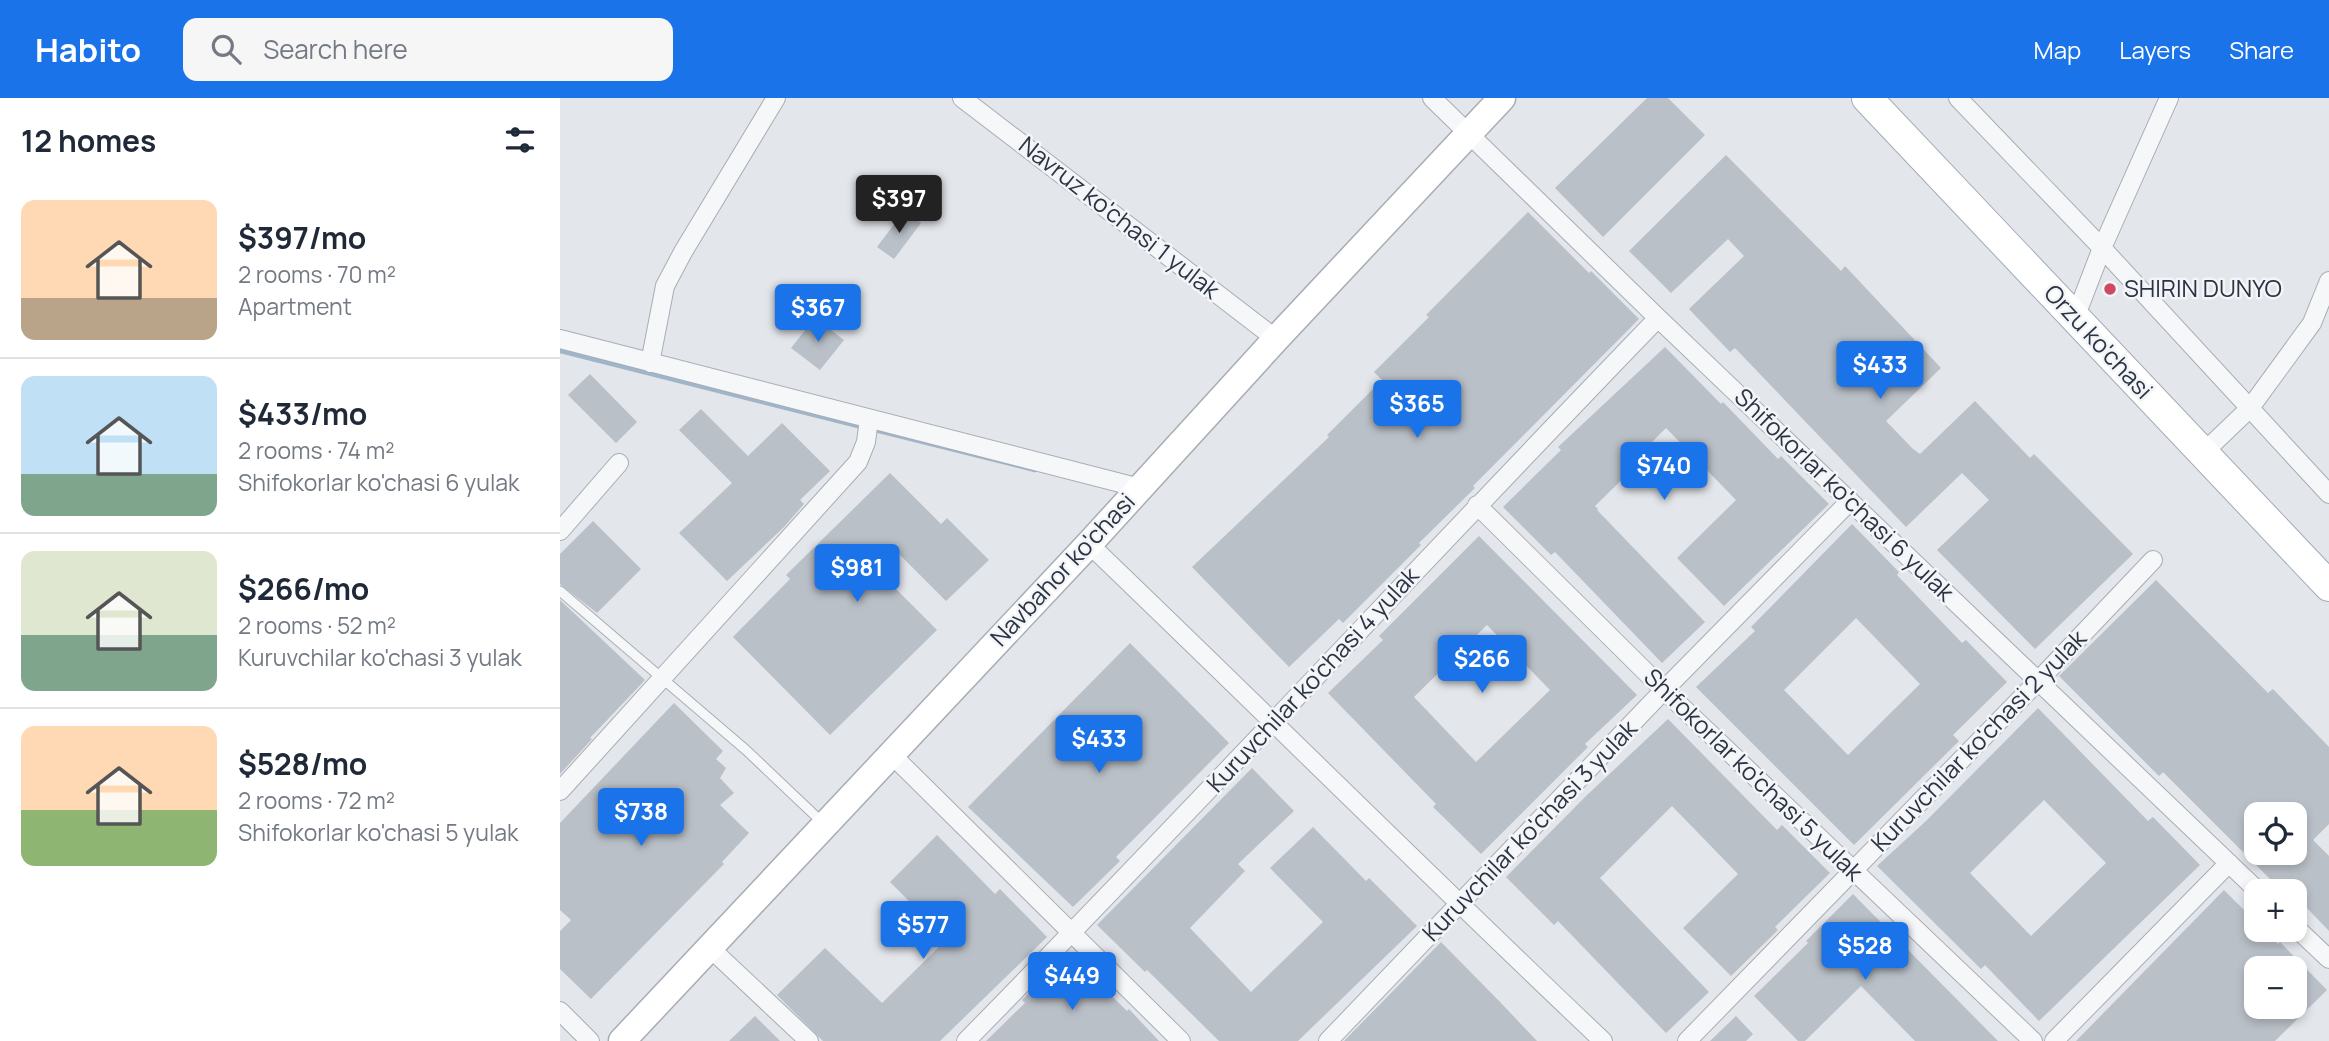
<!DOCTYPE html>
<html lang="en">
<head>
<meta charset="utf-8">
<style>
	body { margin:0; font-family:Manrope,sans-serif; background:#f6f6f7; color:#1f2937; height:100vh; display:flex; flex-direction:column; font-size:26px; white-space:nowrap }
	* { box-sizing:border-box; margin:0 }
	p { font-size:23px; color:#747a83 }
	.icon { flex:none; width:38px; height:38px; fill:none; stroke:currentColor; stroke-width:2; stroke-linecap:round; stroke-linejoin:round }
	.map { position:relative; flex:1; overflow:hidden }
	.panel { display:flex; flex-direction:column; background:#fff; width:560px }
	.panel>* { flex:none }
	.controls { position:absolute; left:1684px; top:704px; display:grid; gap:14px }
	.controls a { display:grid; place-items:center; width:63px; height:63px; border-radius:14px; background:#fff; box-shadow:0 4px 10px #0003; font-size:35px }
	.price { position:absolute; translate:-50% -60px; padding:0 16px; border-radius:7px; background:#1a73e8; color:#fff; font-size:23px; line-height:46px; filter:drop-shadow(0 2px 4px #0008) }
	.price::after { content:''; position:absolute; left:50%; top:42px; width:21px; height:16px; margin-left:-10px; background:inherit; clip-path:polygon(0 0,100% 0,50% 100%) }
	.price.active { background:#222; color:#fff }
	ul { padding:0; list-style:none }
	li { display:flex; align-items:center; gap:21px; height:175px; padding:0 21px }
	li+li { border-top:2px solid #e0e1e3 }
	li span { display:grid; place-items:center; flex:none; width:196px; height:140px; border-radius:14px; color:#555 }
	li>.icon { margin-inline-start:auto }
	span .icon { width:84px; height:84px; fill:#fffc; stroke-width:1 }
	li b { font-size:30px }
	h2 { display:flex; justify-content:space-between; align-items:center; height:84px; padding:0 21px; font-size:30px }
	header { display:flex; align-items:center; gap:42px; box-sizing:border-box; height:98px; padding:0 35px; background:#1a73e8; color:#fff }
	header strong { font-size:33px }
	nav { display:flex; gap:38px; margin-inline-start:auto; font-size:24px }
	.search { width:490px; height:63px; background:#f6f6f7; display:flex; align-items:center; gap:18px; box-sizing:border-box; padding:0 24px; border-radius:14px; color:#747a83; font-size:26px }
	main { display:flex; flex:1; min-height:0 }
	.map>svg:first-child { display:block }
</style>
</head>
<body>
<header>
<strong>Habito</strong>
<div class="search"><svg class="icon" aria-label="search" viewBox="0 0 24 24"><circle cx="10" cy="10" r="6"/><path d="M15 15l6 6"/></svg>Search here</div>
<nav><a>Map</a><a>Layers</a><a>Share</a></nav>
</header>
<main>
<section class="panel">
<h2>12 homes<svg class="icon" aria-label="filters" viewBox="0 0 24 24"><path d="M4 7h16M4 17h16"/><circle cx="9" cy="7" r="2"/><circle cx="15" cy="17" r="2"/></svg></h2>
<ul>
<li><span style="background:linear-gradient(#ffd9b3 70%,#b9a48a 0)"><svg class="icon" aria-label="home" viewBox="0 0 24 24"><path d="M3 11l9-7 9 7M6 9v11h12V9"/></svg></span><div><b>$397/mo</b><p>2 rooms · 70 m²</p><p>Apartment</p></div></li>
<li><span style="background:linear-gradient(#bfe0f5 70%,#7fa58c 0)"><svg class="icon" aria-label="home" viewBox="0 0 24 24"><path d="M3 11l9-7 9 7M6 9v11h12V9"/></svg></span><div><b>$433/mo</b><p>2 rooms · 74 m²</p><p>Shifokorlar ko'chasi 6 yulak</p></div></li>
<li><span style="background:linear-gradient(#dfe7d0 60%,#7fa58c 0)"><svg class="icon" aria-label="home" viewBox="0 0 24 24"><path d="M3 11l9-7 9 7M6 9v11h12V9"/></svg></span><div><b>$266/mo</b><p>2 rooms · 52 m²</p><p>Kuruvchilar ko'chasi 3 yulak</p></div></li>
<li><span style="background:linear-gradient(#ffd9b3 60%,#8fb573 0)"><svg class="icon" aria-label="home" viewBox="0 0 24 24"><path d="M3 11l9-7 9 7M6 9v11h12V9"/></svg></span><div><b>$528/mo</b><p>2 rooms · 72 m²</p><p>Shifokorlar ko'chasi 5 yulak</p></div></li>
</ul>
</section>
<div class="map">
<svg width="1769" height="943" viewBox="0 0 1769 943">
	<rect width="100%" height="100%" fill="#e3e6eb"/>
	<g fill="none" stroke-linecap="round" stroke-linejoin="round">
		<path stroke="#9fb5ca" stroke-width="4.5" d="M0,253L302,329
			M311,331L475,372"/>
	</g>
	<path fill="#bac0c8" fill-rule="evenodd" d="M1087,0H1108L1145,37L1043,139L995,90Z
		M1166,57L1281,173L1285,168L1381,270L1326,323L1353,351L1360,356L1415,303L1470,360L1474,356L1573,456L1475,551L1377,452L1429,402L1402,375L1346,429L1175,250L1170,254L1129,211L1184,158L1168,141L1111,195L1069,153Z
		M344,113L361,125L334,161L317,149Z
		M968,114L1029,175L1031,173L1079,221L913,388L915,390L859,445L861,447L783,525L779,521L729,569L632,469L769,339L767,337L822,282L814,274L869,219L866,217Z
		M255,220L284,242L260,272L231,250Z
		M1105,249L1161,306L1163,304L1218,361L1221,358L1269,406L1164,508L1117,460L1176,402L1106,330L1089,347L1093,351L1035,408L1038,411L1037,412L1145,524L1102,565L995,454L991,457L943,409L1001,352L998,349Z
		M30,276L77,324L56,345L8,297Z
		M141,311L188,358L222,325L270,373L240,402L244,406L224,429L167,483L119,435L172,385L119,332Z
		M330,375L381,426L387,420L429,462L386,503L336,453L317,472L377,532L270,637L173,539L230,481L226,477Z
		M33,423L81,471L37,515L0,486V456Z
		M1292,426L1339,474L1337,477L1402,545L1406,542L1447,584L1393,637L1399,643L1294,747L1136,589L1195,533L1191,529ZM1296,520L1360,586L1288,657L1224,592Z
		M919,438L1077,597L1025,646L1028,649L921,756L873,709L876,706L768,595L823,542L819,538ZM927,527L990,592L916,664L854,599Z
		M1596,482L1708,595L1713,591L1769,649V726L1753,742L1769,758V833L1747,810L1742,815L1734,808V793H1722L1603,674L1599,678L1499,578ZM1696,716H1734V754H1696Z
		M0,502L85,582L30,640L32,641L0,676Z
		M570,545L669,645L556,759L560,763L513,809L408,709Z
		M114,605L163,653L156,661L166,670L160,680L174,695L160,707L189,735L162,764L164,766L31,901L0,871V833L11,822L0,812V725Z
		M1478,610L1588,723L1593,719L1640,767L1479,923L1425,867L1421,871L1317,768L1366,723ZM1484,702L1546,765L1471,838L1410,775Z
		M1108,621L1217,732L1222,727L1270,775L1215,829L1218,832L1171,878L1123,830L1178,776L1112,708L1040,780L1149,894L1106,935L998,823L994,827L946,779L1025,699Z
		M692,670L734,713L678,766L685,773L630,830L691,894L763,824L710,770L753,729L806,783L809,780L857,828L738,943H659L587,872L585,874L537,827Z
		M377,737L435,796L440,791L487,839L380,943H263L217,897L265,850L322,905L387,841L330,784Z
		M1664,792L1696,824V831H1703L1718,846L1720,844L1767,892L1715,943H1516ZM1696,870H1734V908H1696Z
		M1293,796L1354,858L1438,943H1355L1301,888L1245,943H1238L1194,898L1248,845L1246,843Z
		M881,844L941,905L977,943H784Z
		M508,855L567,913L569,911L599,943H426L465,905L462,902Z
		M195,918L220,943H169Z
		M1176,918L1193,936L1186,943H1150Z"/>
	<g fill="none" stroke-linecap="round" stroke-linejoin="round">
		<defs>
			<path id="lane" d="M0,493L186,652L264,726"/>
			<path id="street" d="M402,0L716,241
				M872,0L1098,220L1698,793
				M1398,0L1542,150L1769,396
				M1515,220L1542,150L1609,0
				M0,241L580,390
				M90,265L105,188L123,154L216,0
				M1643,355L1690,310L1752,225L1769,183
				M917,407L1104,592L1473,943
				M0,433L59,365
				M529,446C701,611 870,779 1043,943
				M330,655L621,943
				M0,693L298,364L306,344L309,321
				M1734,828L1769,861
				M149,849L249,943
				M0,913L30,943
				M406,943C640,705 866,460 1098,220
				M768,943L1104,592L1290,403
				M1127,943L1479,582L1593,462
				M1494,943L1669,765"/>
			<path id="secondary" d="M62,943L529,446L716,241L942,0"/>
			<path id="primary" d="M1307,0L1769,488"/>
		</defs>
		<use href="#lane" stroke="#a8adb5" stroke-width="11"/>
		<use href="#street" stroke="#a8adb5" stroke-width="20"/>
		<use href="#secondary" stroke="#a8adb5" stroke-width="29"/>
		<use href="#primary" stroke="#a2abb6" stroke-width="32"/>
		<use href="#lane" stroke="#f6f7f9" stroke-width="9"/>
		<use href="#street" stroke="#f6f7f9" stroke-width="18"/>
		<use href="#secondary" stroke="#fff" stroke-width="26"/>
		<use href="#primary" stroke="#fff" stroke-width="30"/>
	</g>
	<circle fill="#cc4b63" stroke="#f3f5f8" stroke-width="2.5" cx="1550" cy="191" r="7"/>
	<g text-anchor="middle" stroke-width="5" stroke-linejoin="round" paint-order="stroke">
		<g font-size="24" fill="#2b3443" stroke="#f3f5f8">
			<text transform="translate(559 120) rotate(38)" y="8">Navruz ko'chasi 1 yulak</text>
			<text transform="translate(1538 244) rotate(47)" y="8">Orzu ko'chasi</text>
			<text transform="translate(1284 397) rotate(44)" y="8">Shifokorlar ko'chasi 6 yulak</text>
			<text transform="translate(503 472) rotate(-47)" y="8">Navbahor ko'chasi</text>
			<text transform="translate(753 582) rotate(-47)" y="8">Kuruvchilar ko'chasi 4 yulak</text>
			<text transform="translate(1419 643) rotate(-46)" y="8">Kuruvchilar ko'chasi 2 yulak</text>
			<text transform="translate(1193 677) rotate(44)" y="8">Shifokorlar ko'chasi 5 yulak</text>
			<text transform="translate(970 733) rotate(-46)" y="8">Kuruvchilar ko'chasi 3 yulak</text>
		</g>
		<g font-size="24" fill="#2b3443" stroke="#f3f5f8" text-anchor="start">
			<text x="1564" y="199">SHIRIN DUNYO</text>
		</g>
	</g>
</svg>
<div class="controls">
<a><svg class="icon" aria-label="locate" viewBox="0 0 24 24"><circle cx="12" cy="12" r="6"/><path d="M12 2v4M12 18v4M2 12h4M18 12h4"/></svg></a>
<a>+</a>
<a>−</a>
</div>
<b class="price active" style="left:339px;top:137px">$397</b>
<b class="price" style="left:258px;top:246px">$367</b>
<b class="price" style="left:1320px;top:303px">$433</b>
<b class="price" style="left:857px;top:342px">$365</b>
<b class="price" style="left:1104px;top:404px">$740</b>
<b class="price" style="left:297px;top:506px">$981</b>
<b class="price" style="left:922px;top:597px">$266</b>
<b class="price" style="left:539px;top:677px">$433</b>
<b class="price" style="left:81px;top:750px">$738</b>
<b class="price" style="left:363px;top:863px">$577</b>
<b class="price" style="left:1305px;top:884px">$528</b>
<b class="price" style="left:512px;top:914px">$449</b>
</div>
</main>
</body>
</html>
